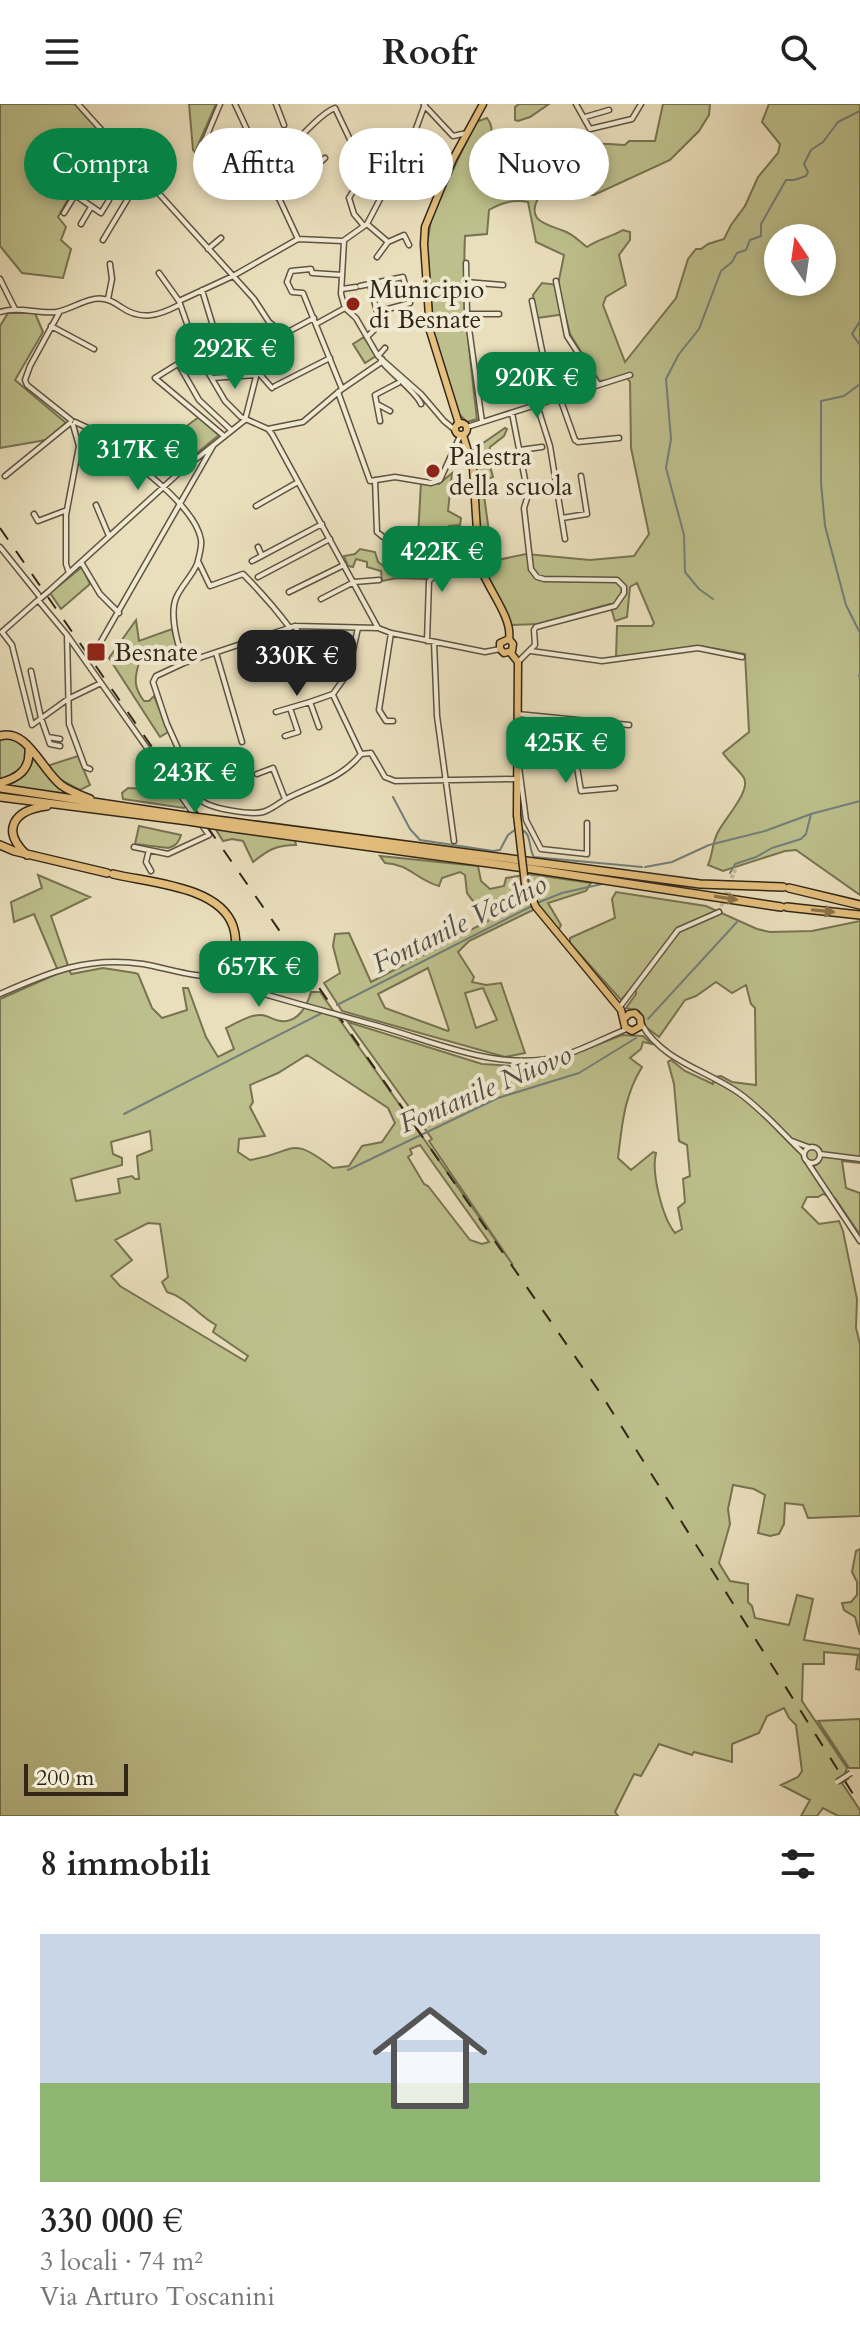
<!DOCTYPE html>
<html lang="it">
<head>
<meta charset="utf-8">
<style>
	body { margin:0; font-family:Cardo,serif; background:#f6f6f6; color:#222; height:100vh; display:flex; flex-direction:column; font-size:30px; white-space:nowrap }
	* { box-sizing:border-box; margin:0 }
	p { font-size:26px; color:#767676 }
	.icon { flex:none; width:44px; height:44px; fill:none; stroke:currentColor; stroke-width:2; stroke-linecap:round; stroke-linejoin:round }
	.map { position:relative; height:1712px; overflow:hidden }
	.panel { display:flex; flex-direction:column; background:#fff; flex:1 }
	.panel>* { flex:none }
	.hud { position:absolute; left:24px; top:24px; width:812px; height:72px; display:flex; gap:16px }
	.needle { width:52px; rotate:347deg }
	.controls { position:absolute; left:764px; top:120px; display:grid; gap:16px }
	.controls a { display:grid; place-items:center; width:72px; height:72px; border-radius:50%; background:#fff; box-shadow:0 4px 12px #0003; font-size:40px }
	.scale { position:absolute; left:24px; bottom:20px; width:104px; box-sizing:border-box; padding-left:8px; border:4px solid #312618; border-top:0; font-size:22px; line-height:28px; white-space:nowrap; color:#312618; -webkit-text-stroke:6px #f1ead3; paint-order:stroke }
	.price { position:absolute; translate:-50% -68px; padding:0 18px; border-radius:16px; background:#0b8043; color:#fff; font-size:26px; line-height:52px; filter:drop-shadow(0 2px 4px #0008) }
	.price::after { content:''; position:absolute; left:50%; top:48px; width:24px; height:18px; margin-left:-12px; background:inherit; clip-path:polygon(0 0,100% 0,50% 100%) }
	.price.current { background:#222; color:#fff }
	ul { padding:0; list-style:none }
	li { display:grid; align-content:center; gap:16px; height:424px; padding:0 40px }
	li span { display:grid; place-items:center; height:248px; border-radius:0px; color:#555 }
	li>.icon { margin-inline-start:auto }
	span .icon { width:144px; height:144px; fill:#fffc; stroke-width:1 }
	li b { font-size:34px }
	h2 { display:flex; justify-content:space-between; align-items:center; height:96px; padding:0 40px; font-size:34px }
	.pill { padding:0 28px; border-radius:36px; background:#fff; box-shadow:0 4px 12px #0003; font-size:28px; line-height:72px }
	.pill.current { background:#0b8043; color:#fff }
	header { display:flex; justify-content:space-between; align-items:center; height:104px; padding:0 40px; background:#fff; font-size:36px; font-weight:700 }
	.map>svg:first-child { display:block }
</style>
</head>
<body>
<header><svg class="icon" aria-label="menu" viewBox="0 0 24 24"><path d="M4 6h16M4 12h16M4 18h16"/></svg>Roofr<svg class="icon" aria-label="search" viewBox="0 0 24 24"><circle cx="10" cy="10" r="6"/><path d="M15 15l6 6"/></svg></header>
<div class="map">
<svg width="860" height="1712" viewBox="0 0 860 1712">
	<rect width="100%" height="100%" fill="#eadfbc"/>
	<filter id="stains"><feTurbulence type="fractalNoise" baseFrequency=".0025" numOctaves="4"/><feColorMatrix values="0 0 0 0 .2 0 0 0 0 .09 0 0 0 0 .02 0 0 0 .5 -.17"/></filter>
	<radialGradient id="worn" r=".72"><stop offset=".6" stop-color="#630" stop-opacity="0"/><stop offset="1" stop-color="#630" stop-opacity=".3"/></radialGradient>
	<path fill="#bdc08c" stroke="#777352" stroke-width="2" fill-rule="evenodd" d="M0,0H75L108,37L102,44L80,35L59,68L76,81L58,113L66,123L61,136L71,145L63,174L22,169L0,142Z
		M189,0H216L195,48L193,46Z
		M519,0H549L530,13L518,17L515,16V3Z
		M663,0H710L709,11L699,27L670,56L594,91L546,89L540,91C524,117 546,120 564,127C573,130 580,138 587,143C598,135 611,133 623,126L630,128V136L619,151L626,181L606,193L603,201L625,258L676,194L688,155L696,145H701L708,140L724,135L731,121L745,102L758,73L778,49L780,40L762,18L769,0H860V791L796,746L785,747L723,767L708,761C713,750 712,740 717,730C723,716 751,688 744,674C740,667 728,657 723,649L749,628L745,550L700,542L616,553L617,522H652L654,519L637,479L630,483L627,513L615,517L610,500L538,520L512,521C494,501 477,463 481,436L473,346L505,324L507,325L504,332L490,343L488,355L493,373L482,377L493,457L526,450L590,456L634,452L649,430L631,344L630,278L627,274L599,277L570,230L565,210L537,214L533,191L542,179L558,181L564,151L536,138L528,98C514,95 502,98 489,106L487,130L465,132C462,194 470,253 477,315L467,318L458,309L433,227L427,141L432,109L476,18L487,14C495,24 490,31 490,42C512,67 559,43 586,40C599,39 612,40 625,41L629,37H655ZM778,134H822V178H778Z
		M8,209H35L43,228L15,276L66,319L46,336L0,344V222Z
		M364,233L376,252L365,259L353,240Z
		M199,313L219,331L186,358L168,345L188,321Z
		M452,369L448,407L461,414L460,421L449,422L443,434L438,437L426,475L397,474L382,477L381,467L367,463V458L356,455L353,463L348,462L344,452L355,450L360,445L375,448L378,458L388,465L396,463L407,452L421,454L418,432L421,379L439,380Z
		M82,463L90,480L61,505L50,489Z
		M136,516L139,537L172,525L180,553L139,559C134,575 134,584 144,597H149L154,592L168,628L160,633L109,554Z
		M3,634L16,635L24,639L27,654L18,670L0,677V636Z
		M78,652L90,681L80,686L59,675L47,662Z
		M33,654L51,676L74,691L4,681C20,676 29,671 33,654Z
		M154,668L160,670L186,702L184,704L123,695L122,689L128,684L149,685Z
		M139,722L181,731C179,738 176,742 168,744L135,740Z
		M215,724L295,736L296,741C276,741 268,746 253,758L243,737L232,735L223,737Z
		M380,752L478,762L481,777L490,785L504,782L506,774L529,770L591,779L586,787L548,799L561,821L558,827L539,803L469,837L458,848L474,873L472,878L486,881L501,879L525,949L505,953L342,907L324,879L340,869L333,842L335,830L349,829L371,878L488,817L467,789L465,771L460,768L442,774L439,782C417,776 409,760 385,759ZM428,864L449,926L448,927L385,904L378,890ZM483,884L497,916L476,924L465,889Z
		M38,771L90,793L51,812L71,870L103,864L135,869L138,870L152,904L162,914L187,906L183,884H188L206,933L218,953L234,945L226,924C236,919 251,910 262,911C269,912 275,917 281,917C298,919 307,902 311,888H320L513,1161L429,1037L432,1035L348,918L482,960L512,962L558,956L622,931L643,932L652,940L643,938L641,945L630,954L642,963C624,992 622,1021 618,1054L631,1066L653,1048L656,1049C651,1068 662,1113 675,1129L682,1125L678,1104L685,1098L683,1075L690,1072L687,1041L679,1037L674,980L668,958L671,956L685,967L713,980L715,973L721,972L732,978L756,981L755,904L751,900L746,881L732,889L716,878L696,892L685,896L659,933L646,923L639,907L626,904L636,890L635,880L621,896L570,839V834L615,814L612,795L616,788L706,802L757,825L770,828L812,827L860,817V1059L842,1057L846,1084L860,1089V1131L835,1094L823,1090L818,1093H807L802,1103L819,1120L839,1117L843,1127L857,1195L856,1224L860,1240V1412L808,1414L803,1401L785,1399L784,1420L779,1430L770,1432L758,1429L765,1391L754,1385L733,1381L728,1405L730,1420L719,1459L730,1477L748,1480V1498L752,1502L755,1514L789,1521L797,1491L813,1495L804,1536L860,1545V1566L856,1565L858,1551L824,1548V1560H803L802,1597L847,1664L845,1670L848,1675L842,1679L860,1706V1712H838L823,1704L817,1712H801L810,1696L781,1681L798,1673L802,1667L796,1621L789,1614L784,1604L767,1612L759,1629L732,1640V1658L694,1648L692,1651L659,1640L641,1672L634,1670L615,1708L618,1712H0V895L59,869L34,810L14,818L11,798L42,784ZM307,951L388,1004L395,1019L382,1038L362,1042L349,1062L333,1064C288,1029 296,1049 250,1056L238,1048L239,1035L265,1032L250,1003L253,998L250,981L278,969ZM150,1027L152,1046L137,1052L139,1075H135L132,1072L118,1075L120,1089L76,1097L71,1075L122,1061V1054L113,1050L111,1038ZM420,1041L489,1138L482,1140L470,1136L428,1082L424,1080L408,1053L412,1050L410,1045ZM148,1119L160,1120L168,1173L162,1178L167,1188C186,1193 198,1211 216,1221L213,1228L248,1252L245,1257L120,1182L111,1172L132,1156L115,1136Z
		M860,1445V1531L855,1513L844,1506L842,1499L851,1498L857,1491V1478L852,1468L856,1447Z
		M860,1615V1664H849L818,1617Z"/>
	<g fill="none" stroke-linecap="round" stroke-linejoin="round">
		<path stroke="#727f7a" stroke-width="2" d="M860,217L852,230L860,241
			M860,280L844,292L821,297V379L825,422L846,501L860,529
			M713,495L699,485L685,468L684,431L666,364L671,335L666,275L679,250L699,225L721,167L732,158L737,149L746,146L750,136L761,132V120L786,76H794L806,72L808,68L804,60L811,46L823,38L838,18L860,7
			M859,572L860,570
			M393,693L410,725L420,736L493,747L500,746L508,731L516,725
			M522,726C532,730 528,744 534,753L642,763
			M645,763L672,758L709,741L765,727L811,710L860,697
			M730,769L735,760L756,753L772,744L801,735L806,730L811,710
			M537,799L562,789L602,780
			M337,901L532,802
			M648,915L737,818
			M124,1010L322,909
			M348,1066L498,994L579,969L636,934"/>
		<path stroke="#c5ba9b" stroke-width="4" stroke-dasharray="4 2" stroke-linecap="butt" d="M719,808L736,763"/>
		<defs>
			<path id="minor" d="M78,0L254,195L269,218L284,230
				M235,0L298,135
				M276,0L284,21
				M576,0L590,25L632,15L641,0
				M424,1L453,32L467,29
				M585,13L609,6
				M202,43L220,0
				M266,68C283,53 319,9 335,4L354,44L364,42L367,45L364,69L349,94L354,110L364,122
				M77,72C87,80 95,89 109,84L121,63L111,52H104L85,42
				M278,94L325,54
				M64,109L75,91L101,109L109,96L107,85
				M81,120L91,103
				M367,120L388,138L404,131L409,141
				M103,136L142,71
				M344,137L341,190L345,204
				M208,145L221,134
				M377,153L388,138
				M466,159L467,210L482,318
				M159,169L179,197L198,251L225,297L241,313L268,325L272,330L378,524L391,529L485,548L500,545
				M342,171L312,169L311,165L291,167L287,178L292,188L303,189L342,285
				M0,175L15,205
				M556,177L567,232L598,280
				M465,178L503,181
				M370,180L377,208
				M360,182L403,173L410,199L377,208L380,220L367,233
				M342,185L356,183
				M202,186L213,222
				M373,194L406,185
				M108,195L112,175L110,160
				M179,197L233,172L298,135L343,137L367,120L414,30L425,0
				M532,197L552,296
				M345,204L356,214L378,252L421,290L444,317L455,326
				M0,208C19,202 37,210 56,208C71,206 88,192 104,195C111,196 115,199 121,203C141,217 158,212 179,201
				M59,209L30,262L25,276L27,281L71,316
				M467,210H499
				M316,220L345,204
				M51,222L94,245
				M378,252L385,244
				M202,259L176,261L155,274L224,332
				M383,259C392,270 417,289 421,300
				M179,261L199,296L231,326
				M257,267L272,284
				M212,274L256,271
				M275,282L330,254
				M338,288L370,377L395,373L431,379L440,376L460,332
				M560,294L575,336L578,338L619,334
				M379,301L390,307
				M537,301L550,342L565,435
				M512,309L528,391L524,404L531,465L537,473L544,475L617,476L624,483V489L615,502L536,523L534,526L535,541L518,558
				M245,316L262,249L284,230L314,214
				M380,317L375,291L398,279
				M75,318L88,324C118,347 195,398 201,436C202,443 199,453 197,460C192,472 182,481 177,492C168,509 178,541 184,559
				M467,323L630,271
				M268,325L303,318L342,285L380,259L382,255
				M520,346L542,343
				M5,372L70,319
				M375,376L377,428L383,433H389L390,430
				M96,401L109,432
				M256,402L298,378
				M34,410L38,417L67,406
				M562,414L587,410L581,372
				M0,443L41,494
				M258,443L262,452
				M198,457L210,482L243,470C260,487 275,504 290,524
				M252,457L322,420
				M81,458L100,490L119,509
				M69,469L66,460V411L79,342L73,321
				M258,473L330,435
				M48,488L181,367L245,316
				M289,488L344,461
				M321,495L354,478L379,476
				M38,496L67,531L196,713
				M295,522L313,557
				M2,528L12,541L32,621L68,595L101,579
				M2,528L37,497
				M391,529L379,606L386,617H393
				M67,531L69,620L85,663L90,665
				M427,537L429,477L443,464L479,461
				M434,538L437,612L454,737
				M243,539L252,574
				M102,547L99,541L213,342
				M531,547L602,557L698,544L742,553
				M216,549L242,638
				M31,567L41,614L50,640L60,642
				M333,590L348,569L358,524
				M333,591L361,650
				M276,608L310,598
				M517,610L629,621
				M569,616L581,687L615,684
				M319,623L310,598L333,590
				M285,632L298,628L290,604
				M48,633L60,635
				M361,650C342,675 312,681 286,695C279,699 271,706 263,708C251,711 212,705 202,697L167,620L153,578L156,572L184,559L295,522L378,524
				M361,650L371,649L385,673L395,677L516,675
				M519,663L526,716L541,745L587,750V719
				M161,664L172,658L184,657
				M257,670L273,664L285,695
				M134,743L168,750L209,731L201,720
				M149,746L146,758L151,767
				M221 874a10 10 0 1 1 20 0a10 10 0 1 1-20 0Z
				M241,874L254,885
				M204,875L223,879
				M236,882L299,900
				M0,890C50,868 87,852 143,860C167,864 200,876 222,871
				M619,904L678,826L719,808
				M642,921C663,957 706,966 739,989C763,1006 783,1030 804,1050
				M378,922C436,938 503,970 564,951C585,945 606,933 627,925
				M792,1037L808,1043
				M804 1051a8 8 0 1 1 16 0a8 8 0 1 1-16 0Z
				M820,1050L860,1055
				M808,1059L860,1137"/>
			<path id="major" d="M455 325a6 6 0 1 1 12 0a6 6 0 1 1-12 0Z
				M459,320L430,227L424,140L425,123L453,55L483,0
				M463,331L473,364L479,459C485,482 513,513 509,535L513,540L512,547L504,549L500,545V539L509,535
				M510,548L518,558L517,711
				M525,780L536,803L621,906L625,923L632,927L641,922L640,914L635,909L629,910L624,915"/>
			<path id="highway" d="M0,632C27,624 41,665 61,681C69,687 80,691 90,695
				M0,679C18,674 30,666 29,646
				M0,684L186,712
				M0,693L188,717
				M232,718L700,780L783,783
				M233,724L532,765L781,803
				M0,741L14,747L107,769
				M27,751C0,726 14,706 47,702
				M113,770C150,779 219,782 233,822C238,836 235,851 235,865
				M789,784L860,801
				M787,803L860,811"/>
		</defs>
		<use href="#minor" stroke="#5f5441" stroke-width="7"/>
		<use href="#major" stroke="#312618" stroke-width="9"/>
		<use href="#highway" stroke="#312618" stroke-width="10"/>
		<use href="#minor" stroke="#f1ead3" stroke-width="4"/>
		<use href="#major" stroke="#e5c07e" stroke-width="6"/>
		<use href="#highway" stroke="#e5c07e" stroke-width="7"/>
		<path stroke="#312618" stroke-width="2" stroke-dasharray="14 14" stroke-linecap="butt" d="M0,424L601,1290L860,1701"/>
		<defs>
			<path id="minor-bridge" d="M42,493L48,488
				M299,900L378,922
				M837,1678L851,1669"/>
			<path id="major-bridge" d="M517,711L525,780"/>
			<path id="highway-bridge" d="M186,712L232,718
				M188,717L233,724"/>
		</defs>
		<use href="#minor-bridge" stroke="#5f5441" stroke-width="7" stroke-linecap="butt"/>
		<use href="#major-bridge" stroke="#312618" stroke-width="9" stroke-linecap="butt"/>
		<use href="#highway-bridge" stroke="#312618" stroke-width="10" stroke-linecap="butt"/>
		<use href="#minor-bridge" stroke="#f1ead3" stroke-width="4"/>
		<use href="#major-bridge" stroke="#e5c07e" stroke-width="6"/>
		<use href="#highway-bridge" stroke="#e5c07e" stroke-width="7"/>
	</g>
	<defs><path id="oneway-solid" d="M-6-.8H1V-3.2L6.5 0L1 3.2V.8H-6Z" transform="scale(2)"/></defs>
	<g fill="#8b734b">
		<use href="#oneway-solid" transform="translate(726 794) rotate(9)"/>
		<use href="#oneway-solid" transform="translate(823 807) rotate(6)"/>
	</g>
	<g fill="#8f2418" stroke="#f1ead3" stroke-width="3">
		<circle cx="353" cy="200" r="8"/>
		<circle cx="433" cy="367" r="8"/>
		<rect x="86" y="538" width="20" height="20" rx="4"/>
	</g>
	<g text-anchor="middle" stroke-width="8" stroke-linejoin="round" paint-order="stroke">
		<g font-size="26" fill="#312618" stroke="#f1ead3" text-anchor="start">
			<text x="369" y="194">Municipio<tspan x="369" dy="30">di Besnate</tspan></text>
			<text x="449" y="361">Palestra<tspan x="449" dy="30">della scuola</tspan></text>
			<text x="114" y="557">Besnate</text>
		</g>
		<g font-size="28" font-style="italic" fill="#515249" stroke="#f1ead3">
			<text transform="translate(459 819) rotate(-26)" y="10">Fontanile Vecchio</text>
			<text transform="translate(485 984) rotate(-23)" y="10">Fontanile Nuovo</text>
		</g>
	</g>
	<rect width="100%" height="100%" filter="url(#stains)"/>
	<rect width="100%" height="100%" fill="url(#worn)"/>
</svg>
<div class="controls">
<a><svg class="needle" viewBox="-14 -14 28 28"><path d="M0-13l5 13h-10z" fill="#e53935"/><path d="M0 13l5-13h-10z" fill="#767676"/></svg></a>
</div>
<div class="scale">200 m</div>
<b class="price" style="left:235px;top:287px">292K €</b>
<b class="price" style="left:537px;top:316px">920K €</b>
<b class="price" style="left:138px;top:388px">317K €</b>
<b class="price" style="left:442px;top:490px">422K €</b>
<b class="price current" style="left:297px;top:594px">330K €</b>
<b class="price" style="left:566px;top:681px">425K €</b>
<b class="price" style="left:195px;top:711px">243K €</b>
<b class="price" style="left:259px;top:905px">657K €</b>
<div class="hud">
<a class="pill current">Compra</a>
<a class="pill">Affitta</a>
<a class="pill">Filtri</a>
<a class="pill">Nuovo</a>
</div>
</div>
<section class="panel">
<h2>8 immobili<svg class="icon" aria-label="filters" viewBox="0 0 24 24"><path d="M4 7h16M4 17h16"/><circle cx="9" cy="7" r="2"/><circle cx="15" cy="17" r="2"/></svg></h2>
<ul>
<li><span style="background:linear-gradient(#c9d6e8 60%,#8fb573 0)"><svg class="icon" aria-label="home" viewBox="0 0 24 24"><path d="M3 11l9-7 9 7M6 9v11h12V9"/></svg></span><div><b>330 000 €</b><p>3 locali · 74 m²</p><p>Via Arturo Toscanini</p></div></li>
</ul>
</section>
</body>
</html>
